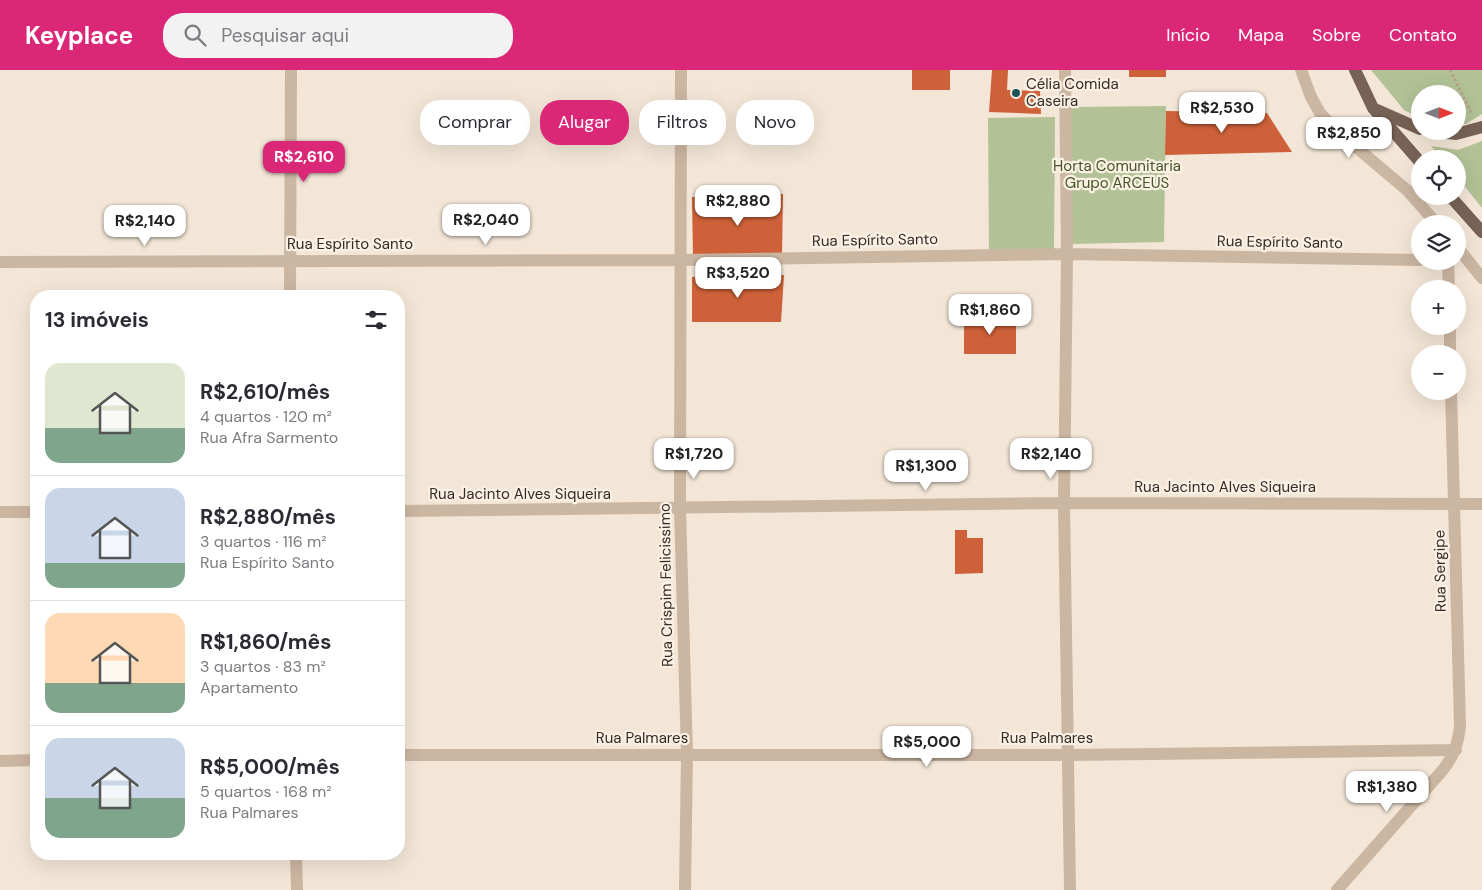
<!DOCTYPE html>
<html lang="pt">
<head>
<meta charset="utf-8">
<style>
	body { margin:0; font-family:"DM Sans",sans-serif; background:#f2f2f3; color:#2b2b33; height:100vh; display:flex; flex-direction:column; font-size:19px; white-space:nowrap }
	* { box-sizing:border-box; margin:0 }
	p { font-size:16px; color:#7c7c81 }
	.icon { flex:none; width:28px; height:28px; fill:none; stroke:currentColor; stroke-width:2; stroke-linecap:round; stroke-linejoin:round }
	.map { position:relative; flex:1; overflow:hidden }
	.side { position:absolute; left:30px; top:220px; width:375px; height:570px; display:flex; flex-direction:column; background:#fff; border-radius:20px; box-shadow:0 5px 20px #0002 }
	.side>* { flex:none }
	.banner { position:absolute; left:420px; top:30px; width:475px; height:45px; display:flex; gap:10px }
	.needle { width:32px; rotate:90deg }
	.fabs { position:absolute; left:1411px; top:15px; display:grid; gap:10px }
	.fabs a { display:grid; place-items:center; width:55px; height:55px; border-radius:50%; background:#fff; box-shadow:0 5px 20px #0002; font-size:25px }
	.price { position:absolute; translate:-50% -42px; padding:0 11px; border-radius:10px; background:#fff; color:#222; font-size:16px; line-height:32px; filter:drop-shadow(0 1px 2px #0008) }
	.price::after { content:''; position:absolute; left:50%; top:30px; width:15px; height:11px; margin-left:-8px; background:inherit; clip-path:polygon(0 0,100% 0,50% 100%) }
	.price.current { background:#db2777; color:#fff }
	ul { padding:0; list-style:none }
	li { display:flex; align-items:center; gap:15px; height:125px; padding:0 15px }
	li+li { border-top:1px solid #e1e1e2 }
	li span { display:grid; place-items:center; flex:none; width:140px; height:100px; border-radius:15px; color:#555 }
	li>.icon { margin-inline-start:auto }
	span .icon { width:60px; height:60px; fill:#fffc; stroke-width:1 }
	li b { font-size:21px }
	h2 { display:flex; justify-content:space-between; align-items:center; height:60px; padding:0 15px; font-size:21px }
	.pill { padding:0 18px; border-radius:20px; background:#fff; box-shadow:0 5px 20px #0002; font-size:18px; line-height:45px }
	.pill.current { background:#db2777; color:#fff }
	header { display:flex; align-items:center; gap:30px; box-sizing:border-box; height:70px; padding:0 25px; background:#db2777; color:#fff }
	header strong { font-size:24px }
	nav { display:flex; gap:28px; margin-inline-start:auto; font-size:18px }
	.search { width:350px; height:45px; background:#f2f2f3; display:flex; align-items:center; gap:12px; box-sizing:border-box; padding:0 18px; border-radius:20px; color:#7c7c81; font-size:19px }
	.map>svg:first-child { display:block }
</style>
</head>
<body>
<header>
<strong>Keyplace</strong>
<div class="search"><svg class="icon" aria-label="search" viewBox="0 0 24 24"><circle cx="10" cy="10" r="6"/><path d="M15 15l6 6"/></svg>Pesquisar aqui</div>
<nav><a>Início</a><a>Mapa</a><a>Sobre</a><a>Contato</a></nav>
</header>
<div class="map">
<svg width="1482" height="820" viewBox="0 0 1482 820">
	<rect width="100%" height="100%" fill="#f3e6d7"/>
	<path fill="#b2c296" d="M1371,0H1482V44L1466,54L1458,53V24H1420V48L1404,40Z
		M1166,36L1164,172L1072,174L1069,37Z
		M1055,47L1054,182L989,183L988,48Z
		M1482,71V138L1458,108V89H1442L1431,76L1458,80Z"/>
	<path fill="#ce6139" d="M912,0H950V20H912Z
		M992,0H1008L1007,20L1040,21L1041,44L989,42Z
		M1129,0H1166V7H1129Z
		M1166,41L1267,43L1292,82L1165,85Z
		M783,124L782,187L693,189L692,127Z
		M784,205L781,252H692V207Z
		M964,249H1016V284H964Z
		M955,460H967V468H983V503L955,504Z"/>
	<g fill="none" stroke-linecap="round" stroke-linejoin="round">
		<path stroke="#b7a08c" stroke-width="3" stroke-dasharray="2.5 2.5" stroke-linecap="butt" d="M1450,0L1471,42"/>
		<path stroke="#cbb6a2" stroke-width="12" d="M681,0L680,439L687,684L685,820
			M1065,0L1067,184L1064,433L1070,820
			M1301,0L1311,27L1320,43L1337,61L1408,121L1437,154
			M1458,178L1482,208
			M1448,191L1449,219
			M0,192L681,190L1067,184L1420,190
			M290,226L291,0
			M1450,256V284
			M399,441L1064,433L1482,434
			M0,442H36
			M399,685H1069L1456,680
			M0,691L36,690
			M296,784L297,820
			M1337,820L1442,701C1454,686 1458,674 1460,656L1451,321"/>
		<path stroke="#786255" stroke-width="12" d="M1355,0L1373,38L1420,92
			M1377,40L1420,59
			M1431,61L1456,64L1482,57
			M1450,126L1482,162"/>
	</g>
	<circle fill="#185359" stroke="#faf0e3" stroke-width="2" cx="1016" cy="23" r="5"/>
	<g text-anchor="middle" stroke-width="4.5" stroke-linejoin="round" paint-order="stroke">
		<g font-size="15" fill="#352b25" stroke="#faf0e3" text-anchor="start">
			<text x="1026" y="19">Célia Comida<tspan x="1026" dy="17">Caseira</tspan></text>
		</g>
		<g font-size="15" fill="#435527" stroke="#faf0e3">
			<text x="1117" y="101">Horta Comunitaria<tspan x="1117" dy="17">Grupo ARCEUS</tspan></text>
		</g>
		<g font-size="15" fill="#352b25" stroke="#faf0e3">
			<text transform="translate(875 170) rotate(-1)" y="5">Rua Espírito Santo</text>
			<text transform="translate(1280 172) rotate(1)" y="5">Rua Espírito Santo</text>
			<text x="350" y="179">Rua Espírito Santo</text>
			<text x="1225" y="422">Rua Jacinto Alves Siqueira</text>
			<text x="520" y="429">Rua Jacinto Alves Siqueira</text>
			<text transform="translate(1440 501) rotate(-91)" y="5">Rua Sergipe</text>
			<text transform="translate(666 515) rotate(-91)" y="5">Rua Crispim Felicissimo</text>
			<text x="642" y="673">Rua Palmares</text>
			<text x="1047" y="673">Rua Palmares</text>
		</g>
	</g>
</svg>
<div class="fabs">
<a><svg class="needle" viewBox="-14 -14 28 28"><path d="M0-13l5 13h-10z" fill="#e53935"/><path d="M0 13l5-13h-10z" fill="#7c7c81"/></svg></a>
<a><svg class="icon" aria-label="locate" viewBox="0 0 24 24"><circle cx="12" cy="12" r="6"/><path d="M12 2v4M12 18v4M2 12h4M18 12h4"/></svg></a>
<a><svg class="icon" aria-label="layers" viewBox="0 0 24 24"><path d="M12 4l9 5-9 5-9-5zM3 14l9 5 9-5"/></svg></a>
<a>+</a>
<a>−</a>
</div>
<b class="price" style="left:1222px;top:64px">R$2,530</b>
<b class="price" style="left:1349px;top:89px">R$2,850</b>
<b class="price current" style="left:304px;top:113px">R$2,610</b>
<b class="price" style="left:738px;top:157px">R$2,880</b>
<b class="price" style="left:486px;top:176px">R$2,040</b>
<b class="price" style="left:145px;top:177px">R$2,140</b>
<b class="price" style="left:738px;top:229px">R$3,520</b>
<b class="price" style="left:990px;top:266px">R$1,860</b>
<b class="price" style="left:694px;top:410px">R$1,720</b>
<b class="price" style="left:1051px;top:410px">R$2,140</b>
<b class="price" style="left:926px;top:422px">R$1,300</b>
<b class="price" style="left:927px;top:698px">R$5,000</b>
<b class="price" style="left:1387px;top:743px">R$1,380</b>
<div class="banner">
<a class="pill">Comprar</a>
<a class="pill current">Alugar</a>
<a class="pill">Filtros</a>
<a class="pill">Novo</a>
</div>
<section class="side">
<h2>13 imóveis<svg class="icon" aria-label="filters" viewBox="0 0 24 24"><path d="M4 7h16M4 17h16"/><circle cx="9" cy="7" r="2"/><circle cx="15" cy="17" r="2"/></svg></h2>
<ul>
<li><span style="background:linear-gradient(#dfe7d0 65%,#7fa58c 0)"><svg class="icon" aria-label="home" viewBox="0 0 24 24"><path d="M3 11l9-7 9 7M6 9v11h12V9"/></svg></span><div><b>R$2,610/mês</b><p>4 quartos · 120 m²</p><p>Rua Afra Sarmento</p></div></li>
<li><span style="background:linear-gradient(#c9d6e8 75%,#7fa58c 0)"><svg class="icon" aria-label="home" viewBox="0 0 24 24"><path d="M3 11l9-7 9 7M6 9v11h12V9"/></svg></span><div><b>R$2,880/mês</b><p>3 quartos · 116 m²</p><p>Rua Espírito Santo</p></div></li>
<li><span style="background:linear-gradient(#ffd9b3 70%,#7fa58c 0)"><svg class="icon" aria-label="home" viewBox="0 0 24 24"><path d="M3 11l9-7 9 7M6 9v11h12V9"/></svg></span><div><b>R$1,860/mês</b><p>3 quartos · 83 m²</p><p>Apartamento</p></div></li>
<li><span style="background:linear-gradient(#c9d6e8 60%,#7fa58c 0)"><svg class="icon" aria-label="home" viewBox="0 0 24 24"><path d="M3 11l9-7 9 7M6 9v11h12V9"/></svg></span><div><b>R$5,000/mês</b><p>5 quartos · 168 m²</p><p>Rua Palmares</p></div></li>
</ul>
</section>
</div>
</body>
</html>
